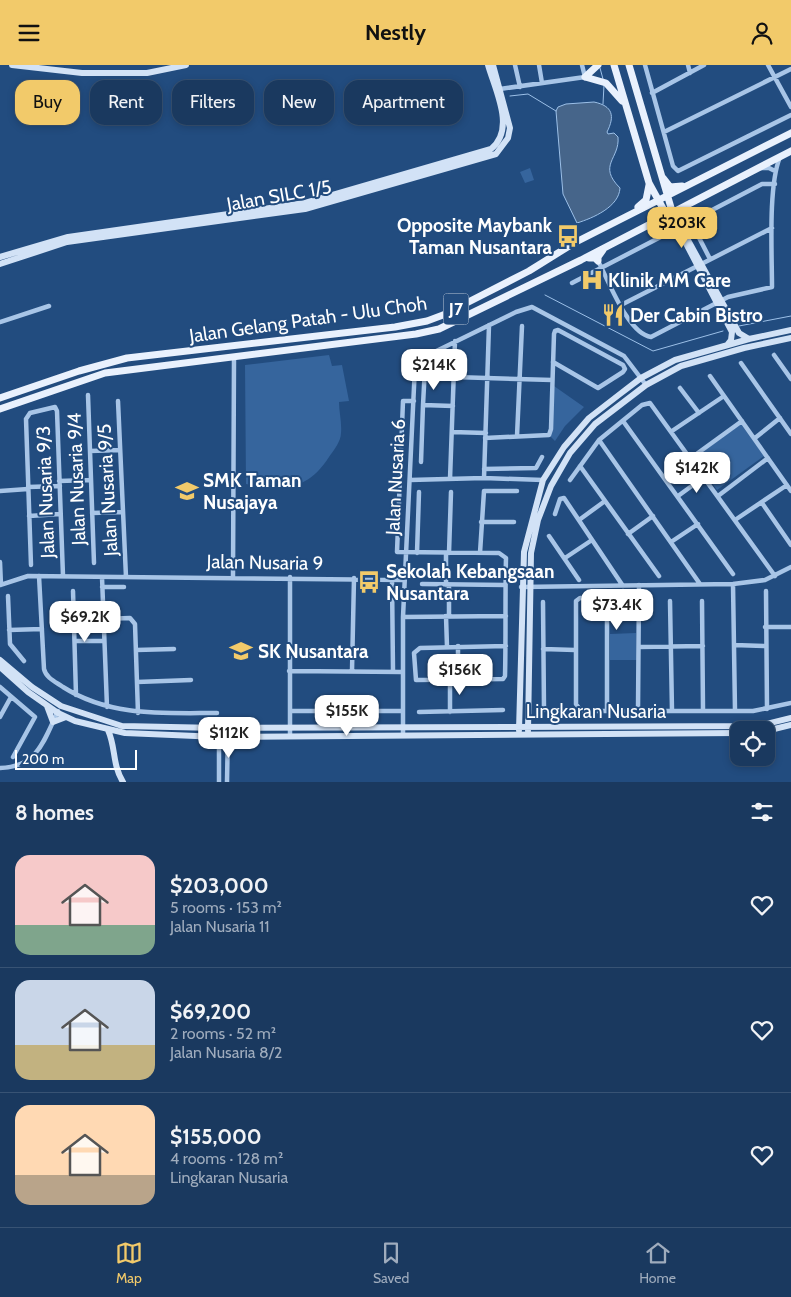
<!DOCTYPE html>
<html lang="en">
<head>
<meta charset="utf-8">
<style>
	body { margin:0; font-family:Cabin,sans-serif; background:#234065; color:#f1f3f6; height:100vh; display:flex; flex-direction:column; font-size:19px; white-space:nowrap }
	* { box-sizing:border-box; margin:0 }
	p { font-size:16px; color:#9facbd }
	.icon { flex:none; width:28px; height:28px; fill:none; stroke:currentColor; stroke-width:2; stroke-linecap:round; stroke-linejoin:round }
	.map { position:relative; height:717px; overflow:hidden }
	.sheet { display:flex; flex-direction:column; background:#1a395f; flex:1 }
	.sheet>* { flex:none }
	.top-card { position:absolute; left:15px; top:15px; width:500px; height:45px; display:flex; gap:10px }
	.tools { position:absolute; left:730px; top:656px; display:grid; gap:10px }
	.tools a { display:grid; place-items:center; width:45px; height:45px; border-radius:10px; background:#1a395f; box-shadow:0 2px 8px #0003,0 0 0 1px #385374; font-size:25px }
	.scale { position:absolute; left:15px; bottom:12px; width:122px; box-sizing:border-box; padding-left:5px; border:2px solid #fff; border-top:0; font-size:14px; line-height:18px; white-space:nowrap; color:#fff; -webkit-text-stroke:4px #224c7f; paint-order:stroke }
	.price { position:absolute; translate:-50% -42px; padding:0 11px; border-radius:10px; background:#fff; color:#222; font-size:16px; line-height:32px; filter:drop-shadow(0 1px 2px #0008) }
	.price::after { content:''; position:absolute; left:50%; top:30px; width:15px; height:11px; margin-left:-8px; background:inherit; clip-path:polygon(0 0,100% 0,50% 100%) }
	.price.on { background:#f2ca6a; color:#111 }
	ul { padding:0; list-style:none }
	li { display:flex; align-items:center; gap:15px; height:125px; padding:0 15px }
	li+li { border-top:1px solid #385374 }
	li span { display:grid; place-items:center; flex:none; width:140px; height:100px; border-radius:15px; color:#555 }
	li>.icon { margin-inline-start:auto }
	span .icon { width:60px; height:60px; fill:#fffc; stroke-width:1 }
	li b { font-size:21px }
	h2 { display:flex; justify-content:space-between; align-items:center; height:60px; padding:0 15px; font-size:21px }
	.tag { padding:0 18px; border-radius:15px; background:#1a395f; box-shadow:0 2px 8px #0003,0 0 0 1px #385374; font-size:18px; line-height:45px }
	.tag.on { background:#f2ca6a; color:#111 }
	header { display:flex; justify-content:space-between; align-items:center; height:65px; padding:0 15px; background:#f2ca6a; color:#111; font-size:22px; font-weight:700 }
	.dock { display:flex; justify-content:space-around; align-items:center; height:70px; border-top:1px solid #385374; background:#1a395f; font-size:14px; color:#9facbd }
	.dock a { display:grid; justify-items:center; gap:2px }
	.dock .on { color:#f2ca6a }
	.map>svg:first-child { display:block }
</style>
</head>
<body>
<header><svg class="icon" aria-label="menu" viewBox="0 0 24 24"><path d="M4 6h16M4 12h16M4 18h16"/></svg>Nestly<svg class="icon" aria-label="person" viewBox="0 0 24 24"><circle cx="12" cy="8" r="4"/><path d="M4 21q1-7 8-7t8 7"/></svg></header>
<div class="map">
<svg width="791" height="717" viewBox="0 0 791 717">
	<rect width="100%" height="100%" fill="#224c7f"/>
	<path fill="#36659d" d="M530,103L534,115L525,118L520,107Z
		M329,290L332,301L342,300L349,336L339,337C339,347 342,358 341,368C341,376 334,385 329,392C307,426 283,426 246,419L245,300Z
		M554,321L584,342L565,361L555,376L549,370Z
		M741,359L764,391L717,425L694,393Z
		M636,568L637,595H610V569Z"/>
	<path fill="#46658a" stroke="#9cc0e8" d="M594,37C613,41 615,51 607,67L608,69L614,68L618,72C620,94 597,100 620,123C619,142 593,153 577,158L563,129L556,46L558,42L566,39Z"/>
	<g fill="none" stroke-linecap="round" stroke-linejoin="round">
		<path stroke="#9cc0e8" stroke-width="1" d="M600,3L603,14
			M510,31L528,29L556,46
			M603,39L604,20
			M545,230L653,286L723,266
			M739,261L791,251"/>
		<path stroke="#a8c5e7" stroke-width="4.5" d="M515,0L520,22
			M539,0L542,18
			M645,0L673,101L678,106L791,50
			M688,0L690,8
			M768,0L791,42
			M500,24L585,12L582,0
			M652,28L704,0
			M664,67L791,4
			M760,103H769L775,106
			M710,194L692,159L693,155L762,119H775
			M598,196C609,216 628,269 651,272L728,232L772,222C772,189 768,121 780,92
			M572,218L678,163
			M621,240L772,163
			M0,257L49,241
			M774,290L791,314
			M741,298L791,369
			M425,302L423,340L453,341
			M710,311L791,426
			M454,312L552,315
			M680,323L699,348
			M88,330L94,498
			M118,336L126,512
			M414,336H403L397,487L499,488L506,493C505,533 506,572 505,611L503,614L416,615L414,588L420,583L506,581
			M623,356L733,509
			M672,366L724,331
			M452,367L486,368
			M517,371L522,261
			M485,373L549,370L551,364L554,269L555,266L558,265L623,300L625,304L623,307L598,323L553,297
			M755,373L780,353
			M599,375L700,519
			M90,386L120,385
			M691,393L742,356
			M421,397L423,340
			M580,401L659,511
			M484,404L536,403L542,392
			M484,413L489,260
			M450,414L455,276
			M410,415L484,413L543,415
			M570,415L599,375L642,340L650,338L775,511
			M59,416L91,415
			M28,422L60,421
			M0,426L28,424
			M678,431L704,412
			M718,431L768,393
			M762,438L791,480
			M92,448L123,447
			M555,449L560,434L564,433L623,521
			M29,451L60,449
			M579,455L605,436
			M735,455L787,420
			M481,457H514
			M628,469L653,451
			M549,471L579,515
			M671,477L698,459
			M417,488L419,427
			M449,488L451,427
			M480,488L484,426H517
			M565,493L592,475
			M0,497L1,520
			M31,500L26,354L30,348L55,342L57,346L63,511
			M39,511L44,604C46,613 56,617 63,622C110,652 163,648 217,648
			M102,512L107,642
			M233,512L234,292
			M290,512V671
			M392,514L393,606
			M422,519L505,520
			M733,519L735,646
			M0,520L28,511L404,515
			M446,520V488
			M102,522H124
			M521,522L733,519L765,515L791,502
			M73,526L76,630
			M766,526L767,644
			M8,531L10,579L24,596
			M670,536L672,646
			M702,536L703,645
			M543,537L544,645
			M446,551L447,582
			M449,551V520
			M403,552L506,551
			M103,554L130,553L135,559L138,648
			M765,562H791
			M9,565L42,564
			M75,576H104
			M734,580L765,581
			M639,582L703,581
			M543,584L575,585
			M136,585L174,584
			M289,606L402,607
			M352,606L354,513
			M450,615V647
			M458,615V581
			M137,617L191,615
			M0,622L35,652L13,692
			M607,645V537L603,533H580L576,536V639L581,646H753L791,638
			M638,645L639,520
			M290,646H402
			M419,647L503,645
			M0,652L11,632
			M403,670V552L415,301L418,295L516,247L532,242L624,291L646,320
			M0,703C38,702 44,675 58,646
			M219,717V663
			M227,717L228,663"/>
		<path stroke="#d2e2f6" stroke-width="6" d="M12,0L82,8H147L186,0
			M672,146L739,268L749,274
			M666,149L678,163L732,267L731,275L727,280
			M0,192L68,172L305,138L491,84C516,64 495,25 488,0
			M0,199L67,177L305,144L496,89L508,73L510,63L493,0
			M0,595L32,622L61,641L122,661L219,663L758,661L791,653
			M0,602L28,627L58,648L75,656L125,668L219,672L739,668
			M47,641L53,657L66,652
			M108,665C116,683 112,699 123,717
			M519,665L524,487L543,415L564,382L589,353L620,329L641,313L675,295L749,274L791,265
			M528,665L531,488L538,455L551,421L570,388L595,359L646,320L681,301L744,283L791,273
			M766,666L791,660"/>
		<path stroke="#e9f1fd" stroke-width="7" d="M614,0L649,118L666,149
			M629,0L672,146
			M585,12L606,18L622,36
			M585,12L598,0
			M663,113L670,122L682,121
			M638,142L646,135L649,120
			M682,160L681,149L687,140
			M589,193H595L598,196V192L603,185
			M0,333L79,306L127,293L395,262L427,256L443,250L529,206L574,178L791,68
			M0,344L105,308L416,269L439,264L581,195L791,86"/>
	</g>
	<defs>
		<symbol id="bus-bare" viewBox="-9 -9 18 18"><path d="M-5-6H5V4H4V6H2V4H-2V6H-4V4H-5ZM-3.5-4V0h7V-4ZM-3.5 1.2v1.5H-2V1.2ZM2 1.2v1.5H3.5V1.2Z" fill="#f2ca6a" stroke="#224c7f" stroke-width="2.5" paint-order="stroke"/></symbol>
		<symbol id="hospital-bare" viewBox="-9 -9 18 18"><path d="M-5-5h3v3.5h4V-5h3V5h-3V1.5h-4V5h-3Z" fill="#f2ca6a" stroke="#224c7f" stroke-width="2.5" paint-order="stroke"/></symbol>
		<symbol id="restaurant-bare" viewBox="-9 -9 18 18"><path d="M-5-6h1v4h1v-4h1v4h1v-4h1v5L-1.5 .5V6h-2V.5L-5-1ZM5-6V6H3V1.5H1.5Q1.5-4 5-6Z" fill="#f2ca6a" stroke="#224c7f" stroke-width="2.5" paint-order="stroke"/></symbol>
		<symbol id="school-bare" viewBox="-9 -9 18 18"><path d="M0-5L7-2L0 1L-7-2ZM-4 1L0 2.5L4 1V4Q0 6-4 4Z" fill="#f2ca6a" stroke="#224c7f" stroke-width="2.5" paint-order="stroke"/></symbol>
	</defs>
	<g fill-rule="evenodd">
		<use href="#bus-bare" x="552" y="155" width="32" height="32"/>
		<use href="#hospital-bare" x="576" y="199" width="32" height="32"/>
		<use href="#restaurant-bare" x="597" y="234" width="32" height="32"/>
		<use href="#school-bare" x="171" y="410" width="32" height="32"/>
		<use href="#bus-bare" x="353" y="501" width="32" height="32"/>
		<use href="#school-bare" x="225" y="570" width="32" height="32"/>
	</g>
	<g text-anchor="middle" stroke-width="4" stroke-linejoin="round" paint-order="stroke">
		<rect fill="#224c7f" stroke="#bdc9d9" stroke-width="1" x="443.5" y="228.5" width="25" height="31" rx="4"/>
		<g font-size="18" font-weight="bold" fill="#fff">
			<text x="456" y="250">J7</text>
		</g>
		<g font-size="19" fill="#fff" stroke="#224c7f">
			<text transform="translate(279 130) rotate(-10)" y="7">Jalan SILC 1/5</text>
			<text transform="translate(308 254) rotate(-8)" y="7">Jalan Gelang Patah - Ulu Choh</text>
			<text transform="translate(395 412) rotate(-87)" y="7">Jalan Nusaria 6</text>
			<text transform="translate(76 414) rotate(-92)" y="7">Jalan Nusaria 9/4</text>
			<text transform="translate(107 425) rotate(-93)" y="7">Jalan Nusaria 9/5</text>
			<text transform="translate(45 427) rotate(-92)" y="7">Jalan Nusaria 9/3</text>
			<text transform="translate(265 497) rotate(1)" y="7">Jalan Nusaria 9</text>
			<text x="596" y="653">Lingkaran Nusaria</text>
		</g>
		<g font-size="19" font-weight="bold" fill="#fff" stroke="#224c7f" text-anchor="start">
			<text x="552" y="167" text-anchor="end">Opposite Maybank<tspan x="552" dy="22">Taman Nusantara</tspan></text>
			<text x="608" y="222">Klinik MM Care</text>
			<text x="630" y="257">Der Cabin Bistro</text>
			<text x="203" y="422">SMK Taman<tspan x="203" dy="22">Nusajaya</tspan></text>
			<text x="386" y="513">Sekolah Kebangsaan<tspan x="386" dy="22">Nusantara</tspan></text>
			<text x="258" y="593">SK Nusantara</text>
		</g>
	</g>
</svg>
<div class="tools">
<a><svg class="icon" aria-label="locate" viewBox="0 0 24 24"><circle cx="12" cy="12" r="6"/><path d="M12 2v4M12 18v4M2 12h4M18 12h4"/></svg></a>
</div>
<div class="scale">200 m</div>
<b class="price on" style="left:682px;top:184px">$203K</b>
<b class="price" style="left:434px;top:326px">$214K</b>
<b class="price" style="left:697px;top:429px">$142K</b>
<b class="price" style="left:617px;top:566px">$73.4K</b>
<b class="price" style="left:85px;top:578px">$69.2K</b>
<b class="price" style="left:460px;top:631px">$156K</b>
<b class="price" style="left:347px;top:672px">$155K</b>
<b class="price" style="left:229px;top:694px">$112K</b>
<div class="top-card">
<a class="tag on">Buy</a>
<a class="tag">Rent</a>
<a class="tag">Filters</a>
<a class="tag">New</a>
<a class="tag">Apartment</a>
</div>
</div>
<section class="sheet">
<h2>8 homes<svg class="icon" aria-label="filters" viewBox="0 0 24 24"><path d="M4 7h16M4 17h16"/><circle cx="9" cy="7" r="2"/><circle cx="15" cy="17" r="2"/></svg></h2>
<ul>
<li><span style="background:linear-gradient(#f6c9c9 70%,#7fa58c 0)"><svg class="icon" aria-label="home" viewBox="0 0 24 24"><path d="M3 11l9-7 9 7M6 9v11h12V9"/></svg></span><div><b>$203,000</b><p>5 rooms · 153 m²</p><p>Jalan Nusaria 11</p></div><svg class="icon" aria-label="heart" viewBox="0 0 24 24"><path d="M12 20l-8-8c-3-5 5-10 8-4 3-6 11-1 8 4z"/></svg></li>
<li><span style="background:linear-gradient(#c9d6e8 65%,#c2b280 0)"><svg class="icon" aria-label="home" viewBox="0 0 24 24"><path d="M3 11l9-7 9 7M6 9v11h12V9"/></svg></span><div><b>$69,200</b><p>2 rooms · 52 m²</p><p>Jalan Nusaria 8/2</p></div><svg class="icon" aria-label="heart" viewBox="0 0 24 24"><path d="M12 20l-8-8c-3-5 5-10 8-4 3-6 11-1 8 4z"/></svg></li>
<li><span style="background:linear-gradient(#ffd9b3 70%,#b9a48a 0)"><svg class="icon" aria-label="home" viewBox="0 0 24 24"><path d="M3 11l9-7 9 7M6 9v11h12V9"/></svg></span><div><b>$155,000</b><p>4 rooms · 128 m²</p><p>Lingkaran Nusaria</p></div><svg class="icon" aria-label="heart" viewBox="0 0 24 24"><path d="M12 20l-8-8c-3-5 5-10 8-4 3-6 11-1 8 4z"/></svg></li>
</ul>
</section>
<nav class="dock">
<a class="on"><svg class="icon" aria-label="map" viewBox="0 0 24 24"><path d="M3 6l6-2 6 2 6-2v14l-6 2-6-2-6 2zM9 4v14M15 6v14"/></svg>Map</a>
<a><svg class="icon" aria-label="saved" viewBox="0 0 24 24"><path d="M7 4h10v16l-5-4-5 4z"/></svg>Saved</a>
<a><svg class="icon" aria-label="home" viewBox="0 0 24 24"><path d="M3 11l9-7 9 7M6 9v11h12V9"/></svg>Home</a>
</nav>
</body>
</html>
